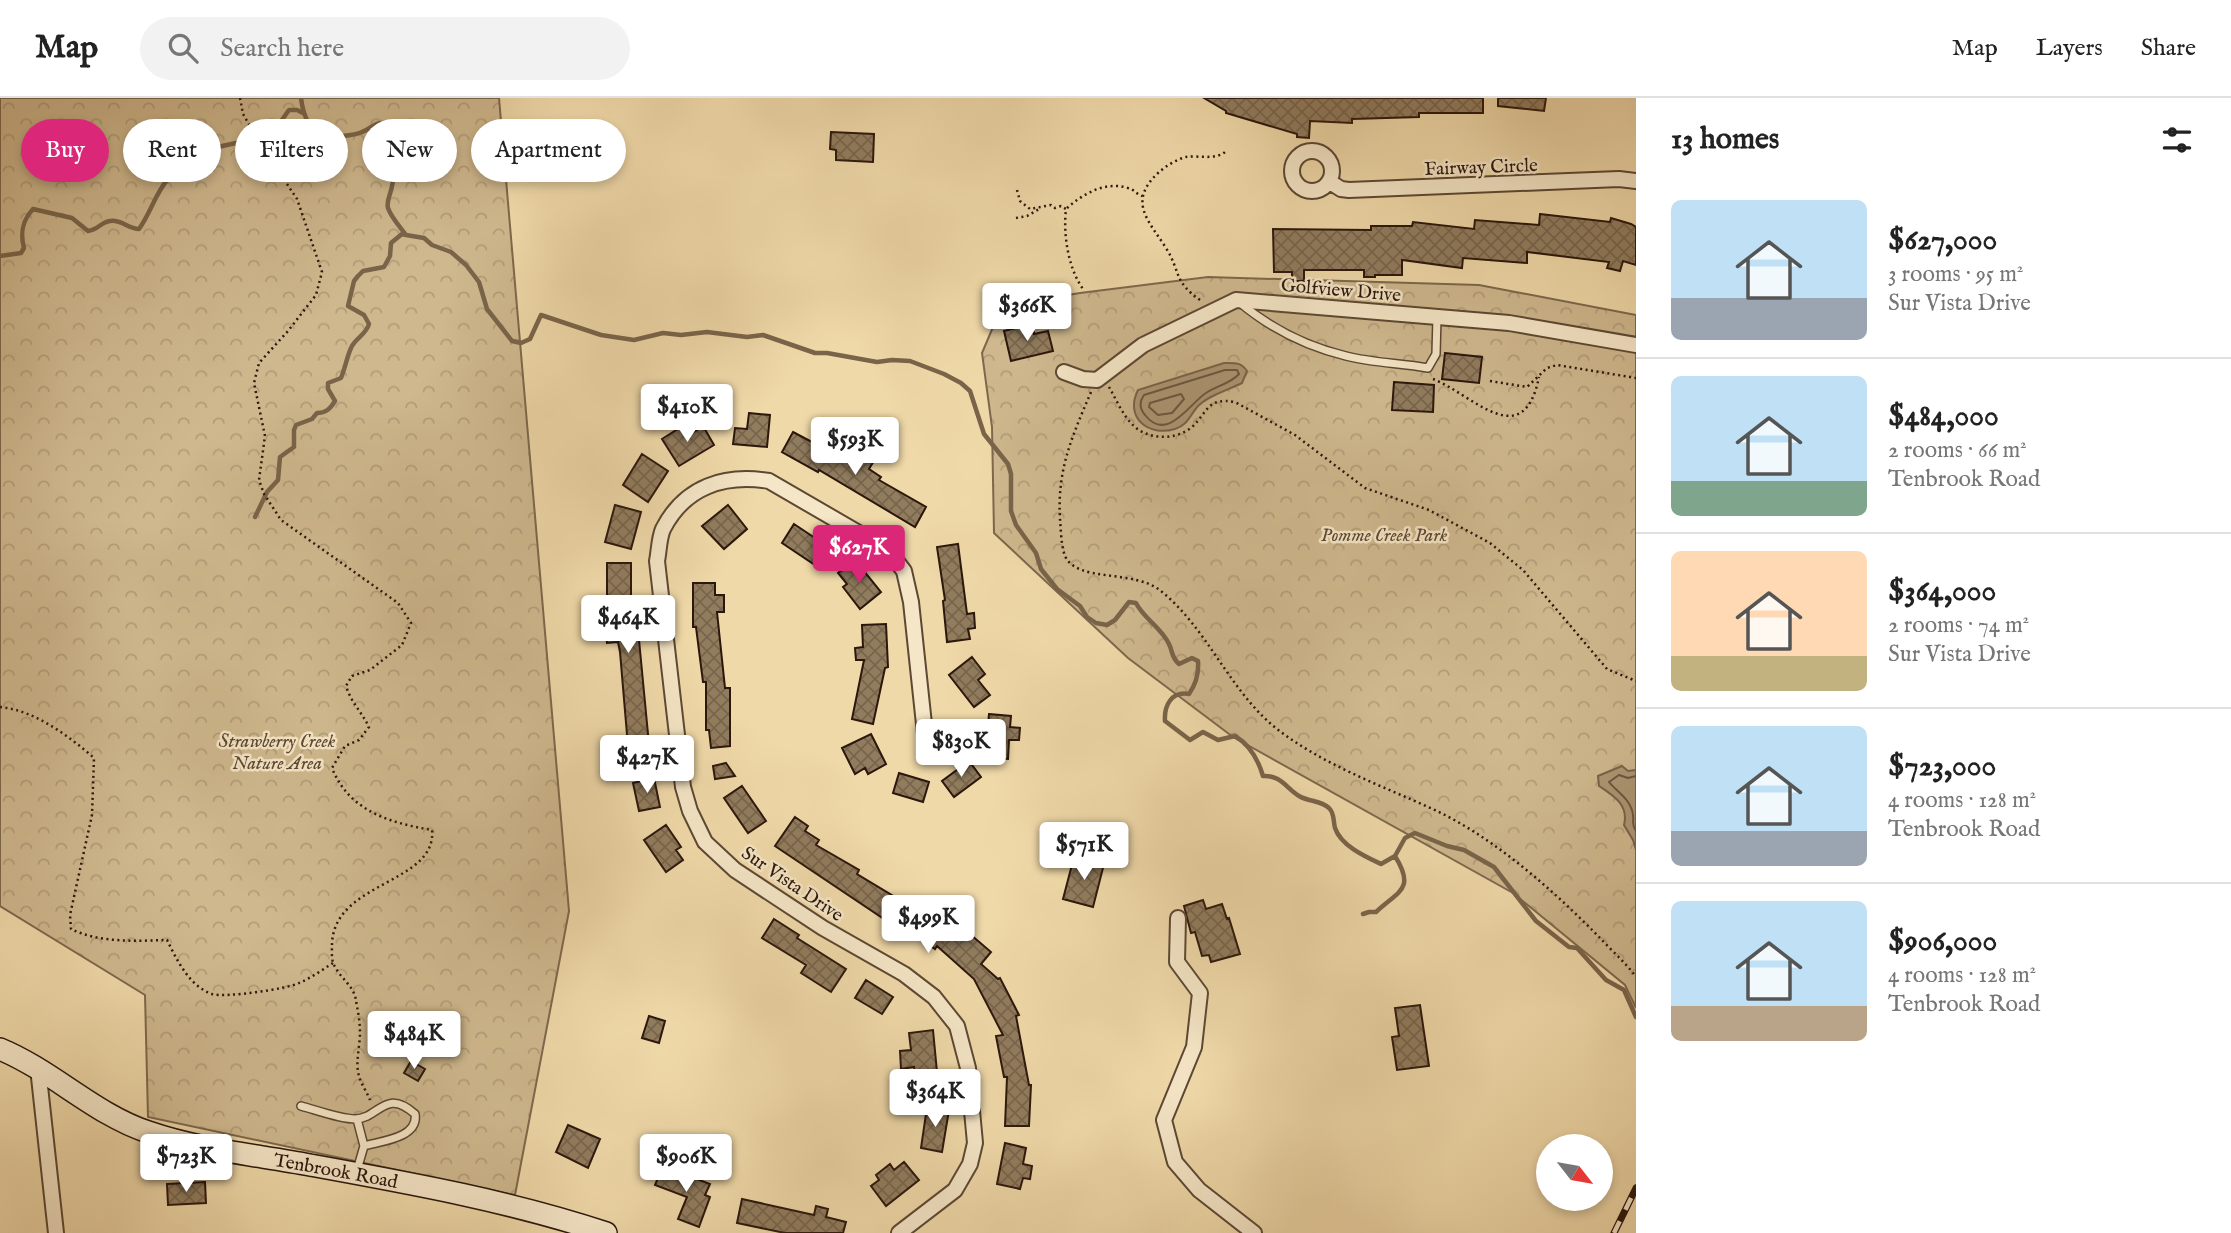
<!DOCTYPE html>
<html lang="en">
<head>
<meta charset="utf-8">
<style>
	body { margin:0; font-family:"IM FELL English",serif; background:#f2f2f2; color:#222; height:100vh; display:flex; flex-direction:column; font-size:26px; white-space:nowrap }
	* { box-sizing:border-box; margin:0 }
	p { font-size:23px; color:#767676 }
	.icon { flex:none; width:38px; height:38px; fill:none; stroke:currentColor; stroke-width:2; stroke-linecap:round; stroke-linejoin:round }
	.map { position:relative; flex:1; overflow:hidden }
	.details { display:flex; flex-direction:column; background:#fff; width:595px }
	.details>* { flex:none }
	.top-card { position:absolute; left:21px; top:21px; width:665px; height:63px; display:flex; gap:14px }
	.needle { width:46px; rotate:121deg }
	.tools { position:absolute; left:1536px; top:1036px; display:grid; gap:14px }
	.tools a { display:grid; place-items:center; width:77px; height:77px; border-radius:50%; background:#fff; box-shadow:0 4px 10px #0003; font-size:35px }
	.price { position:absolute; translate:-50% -60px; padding:0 16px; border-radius:7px; background:#fff; color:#222; font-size:23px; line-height:46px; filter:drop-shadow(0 2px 4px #0008) }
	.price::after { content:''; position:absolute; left:50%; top:42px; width:21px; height:16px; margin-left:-10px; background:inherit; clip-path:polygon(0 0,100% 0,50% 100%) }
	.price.current { background:#db2777; color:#fff }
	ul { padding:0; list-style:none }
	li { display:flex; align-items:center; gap:21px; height:175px; padding:0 35px }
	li+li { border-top:2px solid #e0e0e0 }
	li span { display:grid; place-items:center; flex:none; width:196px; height:140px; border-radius:10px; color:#555 }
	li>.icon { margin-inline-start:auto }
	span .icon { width:84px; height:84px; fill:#fffc; stroke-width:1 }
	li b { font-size:30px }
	h2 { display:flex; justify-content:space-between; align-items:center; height:84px; padding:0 35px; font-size:30px }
	.chip { padding:0 24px; border-radius:32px; background:#fff; box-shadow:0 4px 10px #0003; font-size:24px; line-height:63px }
	.chip.current { background:#db2777; color:#fff }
	header { display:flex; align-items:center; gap:42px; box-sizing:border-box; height:98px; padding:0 35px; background:#fff; border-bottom:2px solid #e0e0e0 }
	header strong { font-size:33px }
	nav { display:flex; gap:38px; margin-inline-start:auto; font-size:24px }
	.search { width:490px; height:63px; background:#f2f2f2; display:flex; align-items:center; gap:18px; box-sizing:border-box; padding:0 24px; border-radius:38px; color:#767676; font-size:26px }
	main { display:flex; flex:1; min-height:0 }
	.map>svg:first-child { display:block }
</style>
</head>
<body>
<header>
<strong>Map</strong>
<div class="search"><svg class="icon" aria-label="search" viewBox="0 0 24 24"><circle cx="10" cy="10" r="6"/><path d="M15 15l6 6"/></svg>Search here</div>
<nav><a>Map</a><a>Layers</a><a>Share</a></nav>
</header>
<main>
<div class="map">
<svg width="1636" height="1135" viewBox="0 0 1636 1135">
	<defs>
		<pattern id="forest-crowns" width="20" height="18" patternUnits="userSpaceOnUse" patternTransform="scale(1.75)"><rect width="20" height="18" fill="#cfb88e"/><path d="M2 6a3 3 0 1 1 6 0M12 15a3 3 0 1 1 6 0" fill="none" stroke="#b29d79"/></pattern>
		<pattern id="building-cross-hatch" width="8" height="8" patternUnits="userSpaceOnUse" patternTransform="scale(1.75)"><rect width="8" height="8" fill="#917c5e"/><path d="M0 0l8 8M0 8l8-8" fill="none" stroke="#77654c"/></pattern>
	</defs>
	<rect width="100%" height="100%" fill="#f0d9a9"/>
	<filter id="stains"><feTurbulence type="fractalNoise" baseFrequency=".00286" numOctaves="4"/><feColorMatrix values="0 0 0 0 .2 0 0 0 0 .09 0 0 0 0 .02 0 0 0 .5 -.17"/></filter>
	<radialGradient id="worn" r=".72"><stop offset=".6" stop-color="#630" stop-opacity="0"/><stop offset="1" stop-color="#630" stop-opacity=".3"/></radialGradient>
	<path fill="url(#forest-crowns)" stroke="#7d684d" stroke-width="2" d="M0,0H499L569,813L515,1097L148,1019L145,897L0,808Z
		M1208,179L1479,187L1636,217V910L1625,887L1513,795L1233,639L1128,560L994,435L992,329L982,255L996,222L1026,204L1080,195Z"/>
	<path fill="#ad9774" stroke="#79644a" stroke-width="2" d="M1224,265C1235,265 1241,264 1247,273L1242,285C1228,292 1209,297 1198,308C1190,317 1188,327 1175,331C1149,339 1124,320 1138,292Z
		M1622,668L1628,673L1636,672V752L1633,742L1624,727C1629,707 1614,698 1599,688L1598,678Z"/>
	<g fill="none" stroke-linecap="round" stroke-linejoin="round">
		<path stroke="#6c5740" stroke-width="2" d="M1225,272H1237L1239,276C1230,286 1216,288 1206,295C1189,306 1167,345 1145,317C1139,310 1139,304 1144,297Z
			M1181,296L1184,301L1172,315L1158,317L1149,309L1150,305Z
			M1636,678L1628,680L1619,677L1609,684C1617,694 1631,701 1633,717C1634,724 1631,726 1636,733"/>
		<path stroke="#79644a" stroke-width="4.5" d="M301,0C303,17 310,34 326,41C338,37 351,39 362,34C371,31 374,24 384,25C397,41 397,69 392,88C391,96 386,102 388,110C391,119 400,129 406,137L424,140L432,147L451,154L466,167L479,184L487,211L512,243L521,245L530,241L541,217L601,237L634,242L663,235L681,237L707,234L747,239L763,237L815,255H827L877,264L892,262L910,263L944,276L961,285L970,293L984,336L1008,366L1011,376V413L1016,427L1036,455L1041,471L1057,491L1080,508L1087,519L1096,525L1107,527L1115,522L1129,504L1136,505C1144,521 1161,529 1169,546C1173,554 1171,559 1179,566L1192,560L1198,563C1199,576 1196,586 1189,596C1171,593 1164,608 1165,623L1190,642L1203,634L1218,642L1235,638C1250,647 1258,661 1263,678C1281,677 1286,690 1299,698C1309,704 1320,702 1329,710C1335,716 1333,723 1335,730C1341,748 1366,759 1381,766L1395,758L1405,740L1415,735L1447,748L1464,752L1494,769L1536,823L1569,849L1577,850L1606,882L1624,892L1636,919
			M0,158L21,155L24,150C20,135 22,123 33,111L72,120L88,133C98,132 101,124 110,123C121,121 128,131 139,131C151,114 155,96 168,81L180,80L188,64L213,50L236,45L248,47L274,33L289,12H297L303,15
			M255,419L267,394L278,382L280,359L294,349V332L296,327L312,321L317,315C326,315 330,311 335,303L328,291V285L341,280C345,270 347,259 351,250C355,240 366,237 369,226L364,217L348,208L354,183L358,178L363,173L384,169L390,158L391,145L402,136L406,137
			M1363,816L1369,814H1376C1398,793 1416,792 1395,758"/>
	</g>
	<path fill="url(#building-cross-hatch)" stroke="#2b170c" stroke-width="2" d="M1204,0H1483V15H1419V19L1352,21V25L1310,23L1309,40L1297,39V36L1226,15V13Z
		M1498,0H1546L1544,13L1498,8Z
		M831,34L874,36L873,64L836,62V52L830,51Z
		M1540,116L1610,124L1611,120L1631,126L1636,129V167L1623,163L1620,173L1607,170L1609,164L1527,154V165L1463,160L1462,170L1402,162V177H1375V179H1364V172H1304V183H1292V174H1274L1273,131L1371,132V128H1412L1413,124L1474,131L1475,122L1539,127Z
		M1032,226L1034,236L1048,233L1053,253L1011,263L1004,233Z
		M1445,255L1482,259L1479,285L1442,281Z
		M1394,284L1434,287L1433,314L1392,312Z
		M749,315L770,317L767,349L733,346L735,330L747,331Z
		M703,328L714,347L679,368L662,341L681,329L686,339Z
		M793,334L844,361L845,358L857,365L863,354L875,361L869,371L881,379L879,382L926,409L915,429L819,372L818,374L782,354Z
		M642,356L668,373L648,404L623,387Z
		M615,407L641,414L631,451L605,444Z
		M728,407L747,431L724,451L702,428Z
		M794,426L827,448L815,467L782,445Z
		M958,446L967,516L974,515L975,530L968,531L970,541L947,544L943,503L945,502L937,449Z
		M855,462L881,494L860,511L843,489L847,486L838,475Z
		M607,465H631V522L637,521L650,657L629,660L620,554L618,544L607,545L605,525L607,524Z
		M693,485H715V497H724V514H717L725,590H730V648L711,650L709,632H706V584H703L696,529H693Z
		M886,526L888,569L885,570L873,626L852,621L864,562H856L855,550L863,549L862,527Z
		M972,559L985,576L978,582L990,597L974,609L949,577Z
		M989,616L1011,618L1010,629L1020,630L1019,642H1009L1008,661L985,659Z
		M871,636L886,666L868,676L865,670L855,676L842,650Z
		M969,663L981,679L954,699L942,683Z
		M726,665L735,678L715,681L713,668Z
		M899,675L929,684L923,704L893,695Z
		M654,680L660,709L639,713L633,685Z
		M742,688L766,723L748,735L724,700Z
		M795,719L808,728L805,733L819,742L816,747L859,772L857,776L965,841L970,836L991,854L981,866L998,881L1000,880L1019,917L1016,918L1029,987H1031L1029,1028H1005L1007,979H1004L996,938L1003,937L974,881L937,848L935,851L892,822L890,825L775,748Z
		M666,727L681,749L676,752L683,762L666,774L644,742Z
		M1074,759L1104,766L1093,809L1063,801Z
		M1203,802L1206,811L1222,806L1227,821L1229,820L1240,856L1211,864L1209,857L1202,858L1195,834L1191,835L1184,808Z
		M774,821L799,837L797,840L846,871L831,894L801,875L806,867L762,840Z
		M866,882L893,899L882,916L855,900Z
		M1420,907L1429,968L1397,972L1392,939L1399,938L1395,910Z
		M649,918L665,923L659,945L642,940Z
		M933,932L937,974L915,976L914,969L901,971L900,953L911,952L909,935Z
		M411,963L425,971L418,983L404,975Z
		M927,1009L949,1012L942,1054L921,1050Z
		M568,1027L600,1041L588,1070L556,1054Z
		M1005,1045L1026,1050L1023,1066L1032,1068L1030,1081L1023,1080L1020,1091L997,1086Z
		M904,1064L919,1082L886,1108L871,1088L879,1082L876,1077L890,1066L894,1072Z
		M663,1068L710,1086L705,1097L710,1099L699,1129L678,1121L687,1099L655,1087Z
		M205,1084L206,1105L168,1107L167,1086Z
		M742,1101L814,1117L816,1108L828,1111L826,1119L846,1124L843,1135H785L737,1125Z"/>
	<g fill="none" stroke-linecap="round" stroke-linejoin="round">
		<defs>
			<path id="lane" d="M1239,204C1270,230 1308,249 1346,258C1373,265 1401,265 1428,270L1436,256L1437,219
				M301,1008C316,1012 340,1021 355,1021C379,1021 385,989 415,1016C419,1040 381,1043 364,1048
				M357,1072L364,1048L357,1021"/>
			<path id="street" d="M1292 73a20 20 0 1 1 40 0a20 20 0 1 1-40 0Z
				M1330,84L1341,91L1349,92L1619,81L1636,83
				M1064,274L1083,281L1097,282L1143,247L1236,202L1509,225L1636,247
				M1178,820L1177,864L1200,895L1194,949L1164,1022L1175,1064L1199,1092L1254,1135
				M38,970L56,1135
				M899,1135L955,1092L970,1066L975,1045L968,970L957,928L934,899L904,876L823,830L735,772L705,744L690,713L683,689L657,463C659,453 659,440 663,431C685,388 725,376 769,383L888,452L904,473L911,504L926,645"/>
			<g id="secondary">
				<path id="s1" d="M0,951C53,973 94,1016 148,1034C200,1052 257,1057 310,1067C409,1085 510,1103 606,1135"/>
			</g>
		</defs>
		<use href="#lane" stroke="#5c4833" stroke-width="10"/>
		<use href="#street" stroke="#5c4833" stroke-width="18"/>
		<use href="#secondary" stroke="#2b170c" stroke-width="24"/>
		<path stroke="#2b170c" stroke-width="2.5" stroke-dasharray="2 3.5" stroke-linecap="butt" d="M240,0L243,16L259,44L297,101L322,174L316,197L288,233L259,265L254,285L265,338L259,382L264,396L281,422L398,505L411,525L402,547L370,572L352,578L346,588C352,606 361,613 369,629L359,642L345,648L332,670C349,713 390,725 432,732C437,786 334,783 332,846C332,852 331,861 334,867C340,880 355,889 356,903C358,913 360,924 360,935C360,948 355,965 359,978C361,986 367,994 370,1002
			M1017,92L1020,103L1030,111L1051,107L1055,110L1061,108L1066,111C1063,136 1068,170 1083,191
			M1067,110C1084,95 1106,83 1128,90C1134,91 1136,96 1142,98
			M1016,120L1027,118L1041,110
			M1200,202C1173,183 1181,174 1166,150C1149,123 1127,104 1158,75C1166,68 1175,62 1186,59C1199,57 1218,63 1227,52
			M1433,281C1472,296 1523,357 1539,279
			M1490,283L1527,289L1547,270L1557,267L1636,280
			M1109,289C1116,301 1122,316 1132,326C1146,342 1176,343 1192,329C1208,314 1207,299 1235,304L1295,337L1365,390L1429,412L1490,445L1523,472L1607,571L1636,583
			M1091,294C1072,339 1057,371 1060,421C1061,433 1061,447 1065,458C1077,485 1134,471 1161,493C1208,531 1230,594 1277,631C1325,668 1383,688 1437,713C1497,742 1554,793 1600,840C1612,853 1626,865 1636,879
			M0,609C34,612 69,638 94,660L92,717L70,817L71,831C99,845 136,843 167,842C177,862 189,888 212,896C225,900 287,891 299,885C311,880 322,872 333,865"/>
		<use href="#lane" stroke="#f5e6c7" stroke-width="7"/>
		<use href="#street" stroke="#f5e6c7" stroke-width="14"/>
		<use href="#secondary" stroke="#f5e6c7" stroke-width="21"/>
		<defs>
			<path id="rail" d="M1614,1135L1636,1090"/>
		</defs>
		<use href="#rail" stroke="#2b170c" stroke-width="7"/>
		<use href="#rail" stroke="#f5e6c7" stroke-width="4.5" stroke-dasharray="13" stroke-linecap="butt"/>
	</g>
	<g text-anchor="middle" stroke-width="5" stroke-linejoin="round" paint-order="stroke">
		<g font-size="19" fill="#2b170c" stroke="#f5e6c7">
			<text transform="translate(1481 68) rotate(-2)" y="7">Fairway Circle</text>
			<text transform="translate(1341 191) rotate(5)" y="7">Golfview Drive</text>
			<text transform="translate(793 785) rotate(34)" y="7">Sur Vista Drive</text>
			<text dy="7" stroke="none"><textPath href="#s1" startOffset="362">Tenbrook Road</textPath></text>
		</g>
		<g font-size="19" font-style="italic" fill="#5c4733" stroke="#f5e6c7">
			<text x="1384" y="443">Pomme Creek Park</text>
			<text x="277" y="649">Strawberry Creek<tspan x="277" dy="22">Nature Area</tspan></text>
		</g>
	</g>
	<rect width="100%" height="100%" filter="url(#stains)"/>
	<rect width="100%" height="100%" fill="url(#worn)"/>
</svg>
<div class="tools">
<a><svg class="needle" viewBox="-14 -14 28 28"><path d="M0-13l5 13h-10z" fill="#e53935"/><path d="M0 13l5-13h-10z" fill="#767676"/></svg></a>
</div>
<b class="price" style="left:1027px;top:245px">$366K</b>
<b class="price" style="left:687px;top:346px">$410K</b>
<b class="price" style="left:855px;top:379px">$593K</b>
<b class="price current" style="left:859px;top:487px">$627K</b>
<b class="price" style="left:628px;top:557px">$464K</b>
<b class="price" style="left:961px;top:681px">$830K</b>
<b class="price" style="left:647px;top:697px">$427K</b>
<b class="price" style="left:1084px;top:784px">$571K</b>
<b class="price" style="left:928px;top:857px">$499K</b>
<b class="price" style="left:414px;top:973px">$484K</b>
<b class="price" style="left:935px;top:1031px">$364K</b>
<b class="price" style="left:186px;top:1096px">$723K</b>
<b class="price" style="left:686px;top:1096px">$906K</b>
<div class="top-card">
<a class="chip current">Buy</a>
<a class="chip">Rent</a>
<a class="chip">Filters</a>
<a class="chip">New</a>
<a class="chip">Apartment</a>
</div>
</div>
<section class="details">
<h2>13 homes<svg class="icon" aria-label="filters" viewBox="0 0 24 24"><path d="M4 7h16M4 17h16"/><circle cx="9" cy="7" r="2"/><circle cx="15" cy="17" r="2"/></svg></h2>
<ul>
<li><span style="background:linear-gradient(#bfe0f5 70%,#9aa5b1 0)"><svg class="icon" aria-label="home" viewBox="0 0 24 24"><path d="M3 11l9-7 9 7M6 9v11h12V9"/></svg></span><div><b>$627,000</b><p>3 rooms · 95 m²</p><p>Sur Vista Drive</p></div></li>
<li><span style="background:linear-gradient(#bfe0f5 75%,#7fa58c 0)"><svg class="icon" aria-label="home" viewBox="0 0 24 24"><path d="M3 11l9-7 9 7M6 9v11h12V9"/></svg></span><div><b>$484,000</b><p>2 rooms · 66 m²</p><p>Tenbrook Road</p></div></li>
<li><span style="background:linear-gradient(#ffd9b3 75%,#c2b280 0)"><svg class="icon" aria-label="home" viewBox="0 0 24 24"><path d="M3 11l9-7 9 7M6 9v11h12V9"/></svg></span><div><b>$364,000</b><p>2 rooms · 74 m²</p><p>Sur Vista Drive</p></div></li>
<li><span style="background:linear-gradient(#bfe0f5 75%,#9aa5b1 0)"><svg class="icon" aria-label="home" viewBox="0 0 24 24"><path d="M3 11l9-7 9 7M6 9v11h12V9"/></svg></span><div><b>$723,000</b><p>4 rooms · 128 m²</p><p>Tenbrook Road</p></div></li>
<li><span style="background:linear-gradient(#bfe0f5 75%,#b9a48a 0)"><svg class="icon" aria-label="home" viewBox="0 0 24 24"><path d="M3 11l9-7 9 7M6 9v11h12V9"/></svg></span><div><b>$906,000</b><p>4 rooms · 128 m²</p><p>Tenbrook Road</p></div></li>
</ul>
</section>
</main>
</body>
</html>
